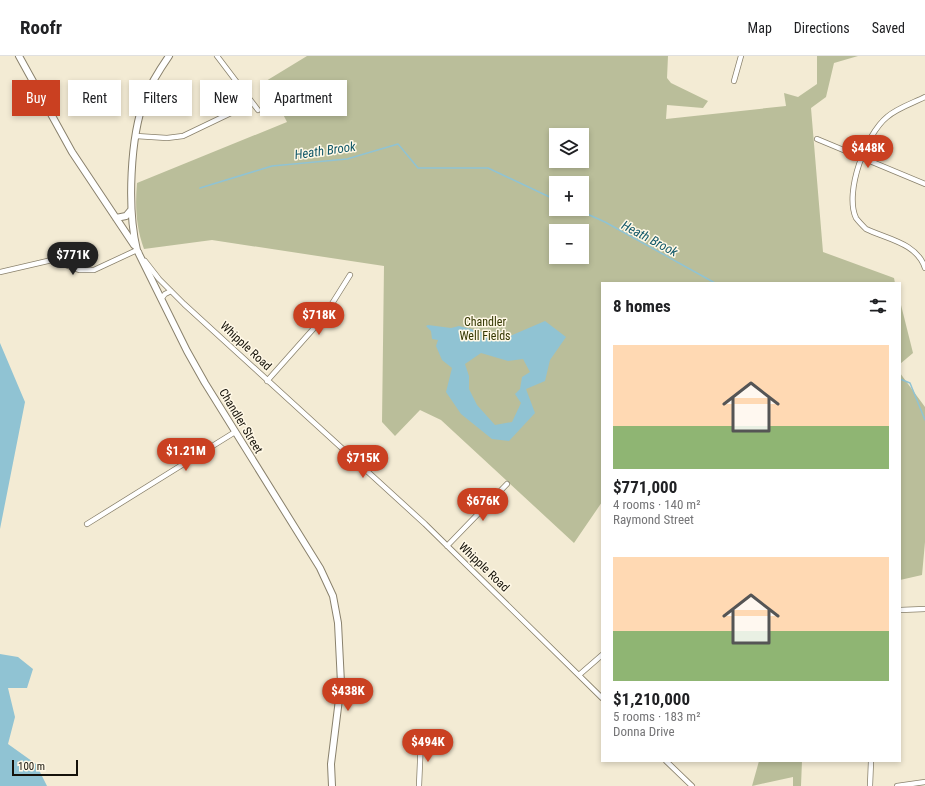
<!DOCTYPE html>
<html lang="en">
<head>
<meta charset="utf-8">
<style>
	body { margin:0; font-family:"Roboto Condensed",sans-serif; background:#f2f2f2; color:#202124; height:100vh; display:flex; flex-direction:column; font-size:15px; white-space:nowrap }
	* { box-sizing:border-box; margin:0 }
	p { font-size:13px; color:#757577 }
	.icon { flex:none; width:22px; height:22px; fill:none; stroke:currentColor; stroke-width:2; stroke-linecap:round; stroke-linejoin:round }
	.map { position:relative; flex:1; overflow:hidden }
	.side { position:absolute; left:601px; top:226px; width:300px; height:480px; display:flex; flex-direction:column; background:#fff; border-radius:0px; box-shadow:0 2px 6px #0003 }
	.side>* { flex:none }
	.banner { position:absolute; left:12px; top:24px; width:380px; height:36px; display:flex; gap:8px }
	.buttons { position:absolute; left:549px; top:72px; display:grid; gap:8px }
	.buttons a { display:grid; place-items:center; width:40px; height:40px; border-radius:0px; background:#fff; box-shadow:0 2px 6px #0003; font-size:20px }
	.scale { position:absolute; left:12px; bottom:10px; width:66px; box-sizing:border-box; padding-left:4px; border:2px solid #15120a; border-top:0; font-size:11px; line-height:14px; white-space:nowrap; color:#15120a; -webkit-text-stroke:3px #fff8e6; paint-order:stroke }
	.price { position:absolute; translate:-50% -34px; padding:0 9px; border-radius:14px; background:#ca4021; color:#fff; font-size:13px; line-height:26px; filter:drop-shadow(0 1px 2px #0008) }
	.price::after { content:''; position:absolute; left:50%; top:24px; width:12px; height:9px; margin-left:-6px; background:inherit; clip-path:polygon(0 0,100% 0,50% 100%) }
	.price.active { background:#222; color:#fff }
	ul { padding:0; list-style:none }
	li { display:grid; align-content:center; gap:8px; height:212px; padding:0 12px }
	li span { display:grid; place-items:center; height:124px; border-radius:0px; color:#555 }
	li>.icon { margin-inline-start:auto }
	span .icon { width:72px; height:72px; fill:#fffc; stroke-width:1 }
	li b { font-size:17px }
	h2 { display:flex; justify-content:space-between; align-items:center; height:48px; padding:0 12px; font-size:17px }
	.chip { padding:0 14px; border-radius:0px; background:#fff; box-shadow:0 2px 6px #0003; font-size:14px; line-height:36px }
	.chip.active { background:#ca4021; color:#fff }
	header { display:flex; align-items:center; gap:24px; box-sizing:border-box; height:56px; padding:0 20px; background:#fff; border-bottom:1px solid #e0e0e0 }
	header strong { font-size:19px }
	nav { display:flex; gap:22px; margin-inline-start:auto; font-size:14px }
	.map>svg:first-child { display:block }
</style>
</head>
<body>
<header>
<strong>Roofr</strong>
<nav><a>Map</a><a>Directions</a><a>Saved</a></nav>
</header>
<div class="map">
<svg width="925" height="730" viewBox="0 0 925 730">
	<rect width="100%" height="100%" fill="#f3ebd4"/>
	<path fill="#babe9a" fill-rule="evenodd" d="M307,0H668L667,22L671,27L708,45L703,52L667,49L666,63L786,50L784,37L798,41L817,28V0H858L834,7L826,41L811,52L823,196L894,222L895,227H602V446L574,487L441,364L420,354L395,380L382,366L384,210L212,184L144,193C136,171 135,150 137,127L287,66L266,25ZM556,79H582V105H556ZM556,127H582V153H556ZM556,175H582V201H556Z
		M900,245L913,297L900,308Z
		M900,317L925,351V486L922,519L900,524Z
		M759,705H802L801,730H793V721L752,730Z"/>
	<path fill="#90c3d3" fill-rule="evenodd" d="M545,265L566,281L550,304L545,325L526,333L535,357L509,385L492,383L461,358L446,336L452,312L442,304L436,290L438,284L432,283L431,275L426,270L428,269L451,272L459,270L486,277L500,275L510,280ZM481,297L508,305L523,303L530,316L522,321L520,333L515,338L521,347L512,366L495,369L477,349L469,333V320L465,308Z
		M0,287L25,346L0,473Z
		M0,598L18,601L33,613L27,632H8L15,661L8,688L36,708L47,730H0Z"/>
	<g fill="none" stroke-linecap="round" stroke-linejoin="round">
		<path stroke="#90c3d3" stroke-width="1.5" d="M200,132L272,110L347,103L398,88L418,112H488L556,144
			M576,153L605,166L715,227
			M900,323L910,327L925,364"/>
		<defs>
			<path id="minor" d="M217,0L258,54
				M734,25L741,0
				M925,41C913,47 897,52 887,61C866,78 844,136 856,162C859,166 863,170 866,173C887,183 917,187 925,212
				M136,80L167,82L183,80L231,57L247,39
				M817,83L925,128
				M145,205L159,223L184,248L425,468L602,642
				M0,216L52,204L79,214H94L137,194L139,196
				M161,243L165,238L171,235
				M267,325L323,262L350,219
				M87,468L235,376
				M447,490L507,428
				M900,554L925,553
				M579,619L602,599
				M666,705L692,730
				M419,730L421,683
				M870,730L871,705
				M897,730L925,726"/>
			<path id="major" d="M19,0L72,96L134,189
				M169,0C160,13 151,27 145,42C130,81 127,153 137,194L187,295L205,327L320,512L333,540L338,567L341,627L331,708L332,730
				M116,162L126,160L131,154"/>
		</defs>
		<use href="#minor" stroke="#89816c" stroke-width="6"/>
		<use href="#major" stroke="#89816c" stroke-width="8"/>
		<use href="#minor" stroke="#fff" stroke-width="4.5"/>
		<use href="#major" stroke="#fff" stroke-width="6"/>
	</g>
	<g text-anchor="middle" stroke-width="3" stroke-linejoin="round" paint-order="stroke">
		<g font-size="12" fill="#353803" stroke="#fff8e6">
			<text x="485" y="270">Chandler<tspan x="485" dy="14">Well Fields</tspan></text>
		</g>
		<g font-size="12" fill="#15120a" stroke="#fff8e6">
			<text transform="translate(246 290) rotate(43)" y="4">Whipple Road</text>
			<text transform="translate(241 365) rotate(59)" y="4">Chandler Street</text>
			<text transform="translate(484 511) rotate(44)" y="4">Whipple Road</text>
		</g>
		<g font-size="13" font-style="italic" fill="#115768" stroke="#fff8e6">
			<text transform="translate(325 94) rotate(-8)" y="5">Heath Brook</text>
			<text transform="translate(650 182) rotate(28)" y="5">Heath Brook</text>
		</g>
	</g>
</svg>
<div class="buttons">
<a><svg class="icon" aria-label="layers" viewBox="0 0 24 24"><path d="M12 4l9 5-9 5-9-5zM3 14l9 5 9-5"/></svg></a>
<a>+</a>
<a>−</a>
</div>
<div class="scale">100 m</div>
<b class="price" style="left:868px;top:113px">$448K</b>
<b class="price active" style="left:73px;top:220px">$771K</b>
<b class="price" style="left:319px;top:280px">$718K</b>
<b class="price" style="left:186px;top:416px">$1.21M</b>
<b class="price" style="left:363px;top:423px">$715K</b>
<b class="price" style="left:483px;top:466px">$676K</b>
<b class="price" style="left:348px;top:656px">$438K</b>
<b class="price" style="left:428px;top:707px">$494K</b>
<div class="banner">
<a class="chip active">Buy</a>
<a class="chip">Rent</a>
<a class="chip">Filters</a>
<a class="chip">New</a>
<a class="chip">Apartment</a>
</div>
<section class="side">
<h2>8 homes<svg class="icon" aria-label="filters" viewBox="0 0 24 24"><path d="M4 7h16M4 17h16"/><circle cx="9" cy="7" r="2"/><circle cx="15" cy="17" r="2"/></svg></h2>
<ul>
<li><span style="background:linear-gradient(#ffd9b3 65%,#8fb573 0)"><svg class="icon" aria-label="home" viewBox="0 0 24 24"><path d="M3 11l9-7 9 7M6 9v11h12V9"/></svg></span><div><b>$771,000</b><p>4 rooms · 140 m²</p><p>Raymond Street</p></div></li>
<li><span style="background:linear-gradient(#ffd9b3 60%,#8fb573 0)"><svg class="icon" aria-label="home" viewBox="0 0 24 24"><path d="M3 11l9-7 9 7M6 9v11h12V9"/></svg></span><div><b>$1,210,000</b><p>5 rooms · 183 m²</p><p>Donna Drive</p></div></li>
</ul>
</section>
</div>
</body>
</html>
